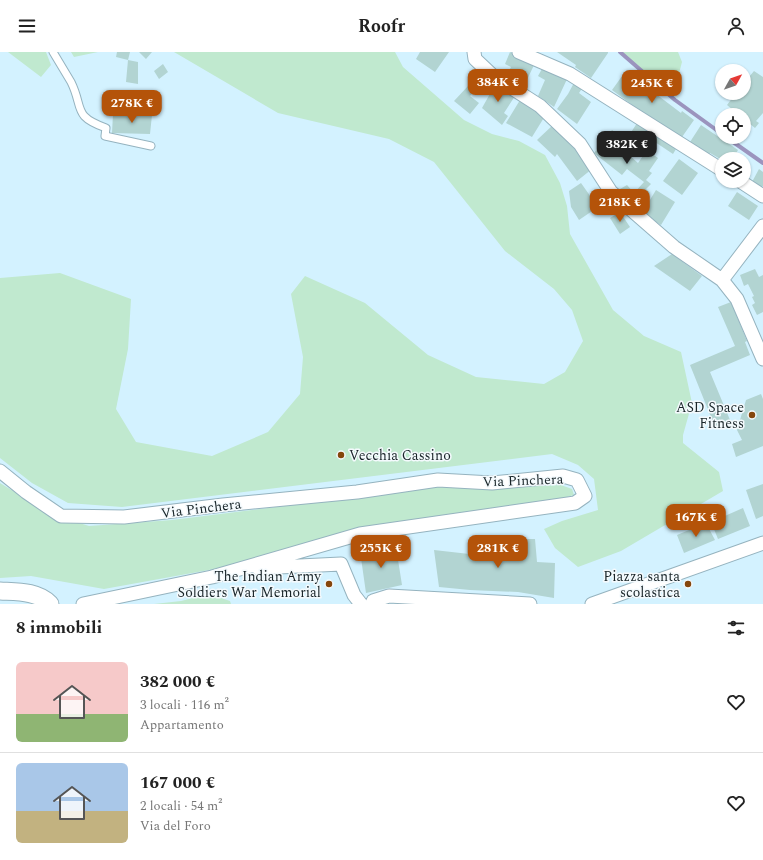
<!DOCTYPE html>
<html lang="it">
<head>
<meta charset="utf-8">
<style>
	body { margin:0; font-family:Spectral,serif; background:#f2f2f2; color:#222; height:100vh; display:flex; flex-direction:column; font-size:15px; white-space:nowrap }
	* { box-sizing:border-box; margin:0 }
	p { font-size:13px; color:#767676 }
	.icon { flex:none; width:22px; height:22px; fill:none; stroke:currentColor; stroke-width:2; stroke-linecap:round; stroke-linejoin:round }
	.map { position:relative; height:552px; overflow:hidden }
	.side { display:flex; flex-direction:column; background:#fff; flex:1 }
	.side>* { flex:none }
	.needle { width:26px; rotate:50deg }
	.tools { position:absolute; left:715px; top:12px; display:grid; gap:8px }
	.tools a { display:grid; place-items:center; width:36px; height:36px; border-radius:50%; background:#fff; box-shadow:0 1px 3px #0004; font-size:20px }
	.price { position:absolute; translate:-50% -34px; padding:0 9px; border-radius:8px; background:#b45309; color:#fff; font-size:13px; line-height:26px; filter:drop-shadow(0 1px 2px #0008) }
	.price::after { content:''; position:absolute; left:50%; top:24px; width:12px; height:9px; margin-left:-6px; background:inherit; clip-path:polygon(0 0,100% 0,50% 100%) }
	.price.on { background:#222; color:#fff }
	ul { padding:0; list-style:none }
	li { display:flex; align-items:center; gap:12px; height:100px; padding:0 16px }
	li+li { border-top:1px solid #e0e0e0 }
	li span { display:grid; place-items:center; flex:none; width:112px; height:80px; border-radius:6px; color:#555 }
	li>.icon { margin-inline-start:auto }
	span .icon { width:48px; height:48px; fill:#fffc; stroke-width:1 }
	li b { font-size:17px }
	h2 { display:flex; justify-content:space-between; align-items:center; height:48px; padding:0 16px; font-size:17px }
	header { display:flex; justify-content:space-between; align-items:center; height:52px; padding:0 16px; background:#fff; font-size:18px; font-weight:700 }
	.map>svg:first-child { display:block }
</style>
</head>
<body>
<header><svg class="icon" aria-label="menu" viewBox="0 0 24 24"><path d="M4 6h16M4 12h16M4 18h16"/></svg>Roofr<svg class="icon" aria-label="person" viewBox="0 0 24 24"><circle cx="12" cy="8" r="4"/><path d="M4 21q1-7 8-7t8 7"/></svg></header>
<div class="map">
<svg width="763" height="552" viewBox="0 0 763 552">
	<rect width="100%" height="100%" fill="#d3f2ff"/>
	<path fill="#c0e9cf" d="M8,0H46L51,13L41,25Z
		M71,0H98L74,5Z
		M174,0H395L403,15L464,68L492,82L519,89L545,103L560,131L567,154L570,182L613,258L644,284L681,300L692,351L683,383V391L719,420L723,439L621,499L578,515L555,496L544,477L562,469L598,458L594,427L578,413L552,402L122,455L68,451L32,431L0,406V226L60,221L131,247L128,297L116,357L136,390L212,404L268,380L300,342L303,305L291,242L305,224L365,251L428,303L476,325L544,332L565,320L583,289L572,258L554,237L505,199L434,110L389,87L278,61Z
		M622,0H678L682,10L677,29L663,40Z
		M0,431L51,462L89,474L172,468L453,433L474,437L561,433L572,437L574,443L557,448L346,479L220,516L104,537L31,524L0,526Z
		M209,542L230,549L231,552H154L181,549Z"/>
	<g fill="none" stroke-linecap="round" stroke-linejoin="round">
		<path stroke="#9b94be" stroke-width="4" d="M620,0L675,48L722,82
			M726,85L763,111"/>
	</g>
	<path fill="#b2d4d2" d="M117,0H130L128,8L116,5Z
		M139,0H152L146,7Z
		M420,0H449L435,20L416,7Z
		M510,0L535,11L524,34L513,29L507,23L511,15L505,12Z
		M557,0H608V1L591,26L575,15L576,13Z
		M128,8L138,10V32L126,30Z
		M163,12L168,20L159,27L154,19Z
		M543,15L568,25L554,55L538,44L545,28L538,24Z
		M482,19L488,25L470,44L479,51L470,62L454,49Z
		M754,19L763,25V61L756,69L759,71L755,76L744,67V63H739L727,53L736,41H744V31Z
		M625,20L645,34L647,31L658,39L656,42L681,61L682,59L694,68L682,85L643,60V61L612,38Z
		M575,29L583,35L579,41L591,50L577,72L557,57L568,42Z
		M496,31L515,44L504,61L508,64L502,73L482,56Z
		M520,48L545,64L532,85L506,71Z
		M113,62L152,63L150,82L112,81Z
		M639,68L679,92L673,102L652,88L643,101L632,93L634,89L628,85Z
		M554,72L571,88L592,117L577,129L557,102L555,105L537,88Z
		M701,73L738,98L733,107L722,108L710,101L709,103L690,90Z
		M612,78L625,87L619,96L621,97L625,91L632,96L628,102L638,111L647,98L658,106L649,119L652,121L646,128L651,132L646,137L650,141L638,156L629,146L627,147L620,137L627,133L634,141L644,130L627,117L622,123L594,101Z
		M679,107L698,121L682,143L663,129Z
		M759,117L763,120V134L761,135L752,130Z
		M581,131L598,155L579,168L571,155L569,139Z
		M656,138L675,150L661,173L642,161Z
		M737,140L758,154L749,168L728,154Z
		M620,160L630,175L620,182L610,166Z
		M672,202L702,224L690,239L654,214Z
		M755,217L759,225L763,223V260L757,263L752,253L755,251L752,245L754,244L748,232L744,234L740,223Z
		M731,250L747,289L745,290L750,303L710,320L730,368L715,375L690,313L735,294L718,255Z
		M761,342L763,347V394L736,405L732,392L742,388L737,378L746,348Z
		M763,432V464L756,467L746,438Z
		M743,456L750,474L718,487L711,470Z
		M706,471L715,488L684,501L677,483Z
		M517,487H535L537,510L555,511L554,546L518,540L470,538L439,535L434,498L478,503V490Z
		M396,495L402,533L366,541L360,499Z"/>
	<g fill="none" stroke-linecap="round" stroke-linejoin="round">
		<defs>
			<path id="service" d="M53,0C59,10 65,20 71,30C84,56 72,64 106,76L105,84L151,94"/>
			<path id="minor" d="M474,0L475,7L493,24L540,54L580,92L611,140L674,195L722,228L737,247L763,307
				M519,0L570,22L722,118
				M740,129L763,144
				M722,228L763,174
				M0,419L26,440L61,464L124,465L223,453L357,440L438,428L492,431L563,424L577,428L585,444L575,451L360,482L212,525L83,552
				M258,516L341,512L354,543L361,552
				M372,552L373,549L389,544L530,552
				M592,552L763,491"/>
			<path id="tertiary" d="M0,539C18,540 37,539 50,552"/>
		</defs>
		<use href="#service" stroke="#95b3bf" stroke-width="9"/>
		<use href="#minor" stroke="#95b3bf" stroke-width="15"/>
		<use href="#tertiary" stroke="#95b3bf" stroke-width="19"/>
		<use href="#service" stroke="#fff" stroke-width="7"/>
		<use href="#minor" stroke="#fff" stroke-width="13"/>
		<use href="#tertiary" stroke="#fff" stroke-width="17"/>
	</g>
	<g fill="#85460c" stroke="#f4fafd" stroke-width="1.5">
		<circle cx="752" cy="363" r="4"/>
		<circle cx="341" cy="403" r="4"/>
		<circle cx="329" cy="532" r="4"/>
		<circle cx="688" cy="532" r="4"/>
	</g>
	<g text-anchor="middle" stroke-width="3" stroke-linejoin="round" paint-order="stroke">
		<g font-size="14" fill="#182428" stroke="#f4fafd" text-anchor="end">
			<text x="744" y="360">ASD Space<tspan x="744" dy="16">Fitness</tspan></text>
			<text x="349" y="408" text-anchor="start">Vecchia Cassino</text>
			<text x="321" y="529">The Indian Army<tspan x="321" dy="16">Soldiers War Memorial</tspan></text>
			<text x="680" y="529">Piazza santa<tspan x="680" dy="16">scolastica</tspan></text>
		</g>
		<g font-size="14" fill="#182428" stroke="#f4fafd">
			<text transform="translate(523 428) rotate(-2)" y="5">Via Pinchera</text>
			<text transform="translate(201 456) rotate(-7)" y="5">Via Pinchera</text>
		</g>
	</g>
</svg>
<div class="tools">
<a><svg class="needle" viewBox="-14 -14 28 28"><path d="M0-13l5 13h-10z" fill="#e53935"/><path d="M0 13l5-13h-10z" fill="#767676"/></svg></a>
<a><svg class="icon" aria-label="locate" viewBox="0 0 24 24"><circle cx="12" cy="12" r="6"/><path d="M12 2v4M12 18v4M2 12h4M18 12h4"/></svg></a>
<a><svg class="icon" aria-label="layers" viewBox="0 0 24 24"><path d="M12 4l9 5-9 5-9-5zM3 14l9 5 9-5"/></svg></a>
</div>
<b class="price" style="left:498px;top:51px">384K €</b>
<b class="price" style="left:652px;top:52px">245K €</b>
<b class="price" style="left:132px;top:72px">278K €</b>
<b class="price on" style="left:627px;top:113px">382K €</b>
<b class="price" style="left:620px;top:171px">218K €</b>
<b class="price" style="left:696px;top:486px">167K €</b>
<b class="price" style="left:381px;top:517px">255K €</b>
<b class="price" style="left:498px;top:517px">281K €</b>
</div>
<section class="side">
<h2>8 immobili<svg class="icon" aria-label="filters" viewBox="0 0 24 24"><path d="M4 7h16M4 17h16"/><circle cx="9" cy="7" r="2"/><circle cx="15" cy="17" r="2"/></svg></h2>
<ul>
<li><span style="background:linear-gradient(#f6c9c9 65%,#8fb573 0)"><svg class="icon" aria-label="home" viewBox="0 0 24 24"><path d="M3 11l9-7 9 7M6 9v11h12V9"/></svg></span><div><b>382 000 €</b><p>3 locali · 116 m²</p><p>Appartamento</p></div><svg class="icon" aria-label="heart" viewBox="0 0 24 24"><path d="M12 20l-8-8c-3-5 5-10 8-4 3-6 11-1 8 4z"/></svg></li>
<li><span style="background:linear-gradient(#a9c7e8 60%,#c2b280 0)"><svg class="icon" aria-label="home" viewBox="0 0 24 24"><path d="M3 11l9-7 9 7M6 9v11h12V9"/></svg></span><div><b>167 000 €</b><p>2 locali · 54 m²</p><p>Via del Foro</p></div><svg class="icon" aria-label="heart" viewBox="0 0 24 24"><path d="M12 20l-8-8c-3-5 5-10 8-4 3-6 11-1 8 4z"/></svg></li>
</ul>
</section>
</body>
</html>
